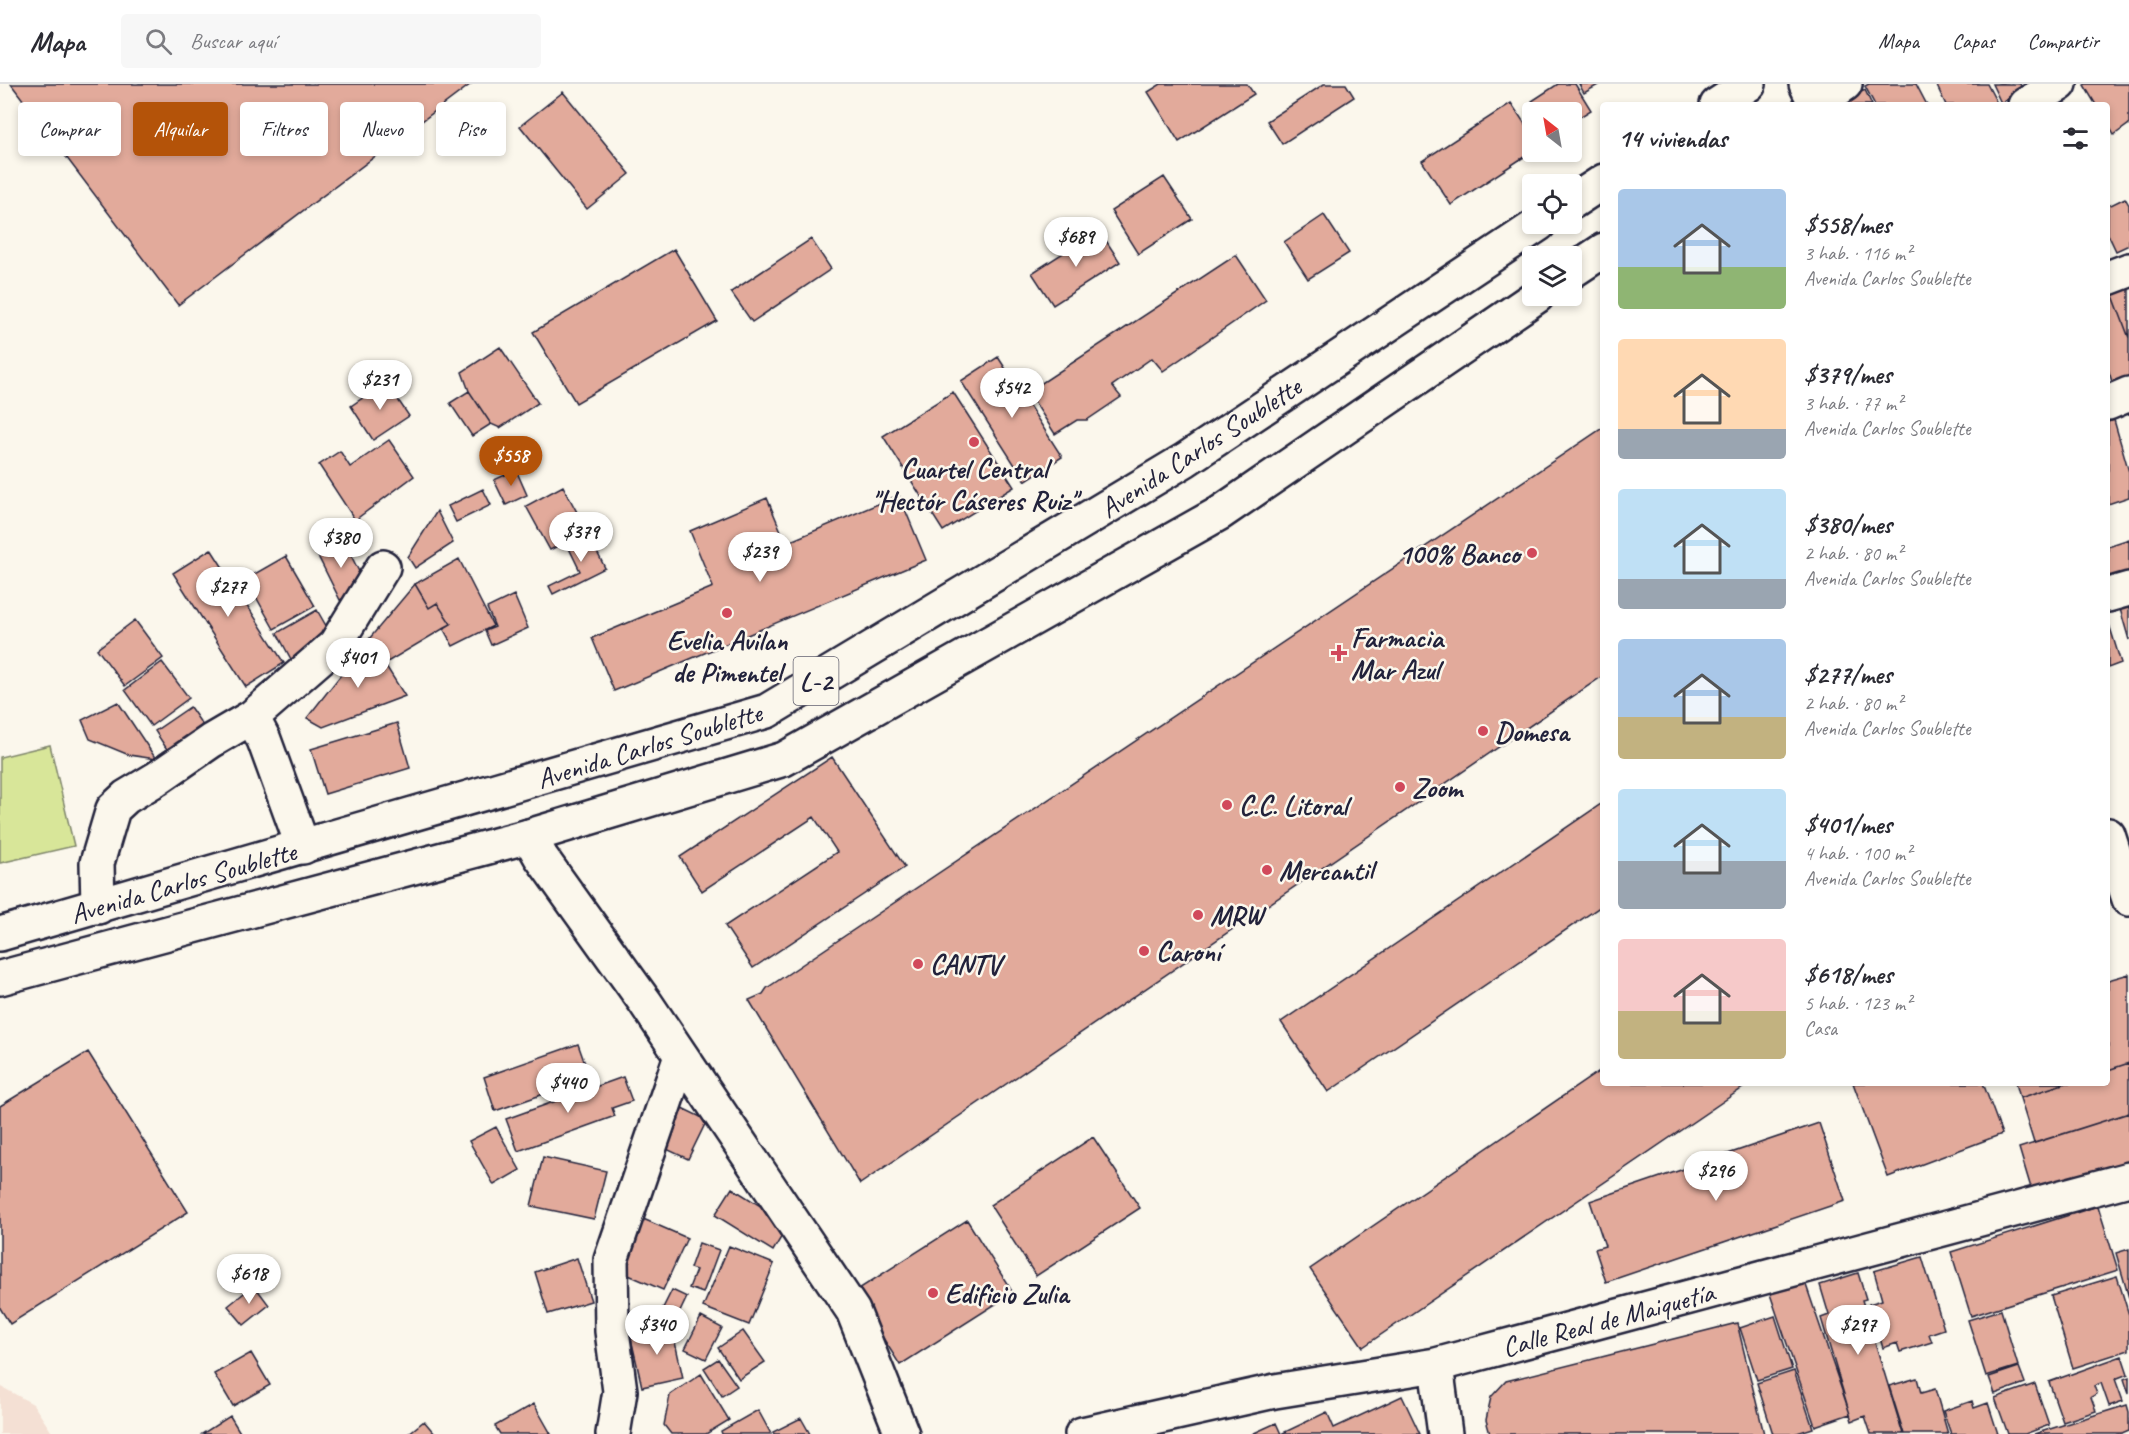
<!DOCTYPE html>
<html lang="es">
<head>
<meta charset="utf-8">
<style>
	body { margin:0; font-family:Caveat,sans-serif; background:#f7f7f7; color:#2b2b33; height:100vh; display:flex; flex-direction:column; font-size:22px; white-space:nowrap }
	* { box-sizing:border-box; margin:0 }
	p { font-size:20px; color:#7c7c81 }
	.icon { flex:none; width:33px; height:33px; fill:none; stroke:currentColor; stroke-width:2; stroke-linecap:round; stroke-linejoin:round }
	.map { position:relative; flex:1; overflow:hidden }
	.sheet { position:absolute; left:1600px; top:18px; width:510px; height:984px; display:flex; flex-direction:column; background:#fff; border-radius:6px; box-shadow:0 3px 9px #0003 }
	.sheet>* { flex:none }
	.banner { position:absolute; left:18px; top:18px; width:570px; height:54px; display:flex; gap:12px }
	.needle { width:39px; rotate:329deg }
	.buttons { position:absolute; left:1522px; top:18px; display:grid; gap:12px }
	.buttons a { display:grid; place-items:center; width:60px; height:60px; border-radius:6px; background:#fff; box-shadow:0 3px 9px #0003; font-size:30px }
	.price { position:absolute; translate:-50% -51px; padding:0 14px; border-radius:21px; background:#fff; color:#222; font-size:20px; line-height:39px; filter:drop-shadow(0 2px 3px #0008) }
	.price::after { content:''; position:absolute; left:50%; top:36px; width:18px; height:14px; margin-left:-9px; background:inherit; clip-path:polygon(0 0,100% 0,50% 100%) }
	.price.current { background:#b45309; color:#fff }
	ul { padding:0; list-style:none }
	li { display:flex; align-items:center; gap:18px; height:150px; padding:0 18px }
	li span { display:grid; place-items:center; flex:none; width:168px; height:120px; border-radius:6px; color:#555 }
	li>.icon { margin-inline-start:auto }
	span .icon { width:72px; height:72px; fill:#fffc; stroke-width:1 }
	li b { font-size:26px }
	h2 { display:flex; justify-content:space-between; align-items:center; height:72px; padding:0 18px; font-size:26px }
	.pill { padding:0 21px; border-radius:6px; background:#fff; box-shadow:0 3px 9px #0003; font-size:21px; line-height:54px }
	.pill.current { background:#b45309; color:#fff }
	header { display:flex; align-items:center; gap:36px; box-sizing:border-box; height:84px; padding:0 30px; background:#fff; border-bottom:2px solid #e1e1e2 }
	header strong { font-size:28px }
	nav { display:flex; gap:33px; margin-inline-start:auto; font-size:21px }
	.search { width:420px; height:54px; background:#f7f7f7; display:flex; align-items:center; gap:15px; box-sizing:border-box; padding:0 21px; border-radius:6px; color:#7c7c81; font-size:22px }
	.map>svg:first-child { display:block }
</style>
</head>
<body>
<header>
<strong>Mapa</strong>
<div class="search"><svg class="icon" aria-label="search" viewBox="0 0 24 24"><circle cx="10" cy="10" r="6"/><path d="M15 15l6 6"/></svg>Buscar aquí</div>
<nav><a>Mapa</a><a>Capas</a><a>Compartir</a></nav>
</header>
<div class="map">
<svg width="2129" height="1350" viewBox="0 0 2129 1350">
	<rect width="100%" height="100%" fill="#fbf7ec"/>
	<filter id="ink" filterUnits="userSpaceOnUse"><feTurbulence type="fractalNoise" baseFrequency=".0167" numOctaves="2"/><feDisplacementMap in="SourceGraphic" scale="12" xChannelSelector="R" yChannelSelector="G"/><feConvolveMatrix kernelMatrix="1 2 1 2 8 2 1 2 1" color-interpolation-filters="sRGB"/></filter>
	<g filter="url(#ink)">
		<path fill="#f4e0d4" d="M0,1302L33,1320L53,1350H0Z"/>
		<path fill="#d8e699" stroke="#7d846a" stroke-width="1.5" d="M50,661L74,762L0,779V673Z"/>
		<path fill="#e2aa9b" stroke="#22223b" stroke-width="1.5" d="M11,0H471L178,221Z
			M1161,0H1247L1254,10L1179,58L1148,8Z
			M1324,0H1346L1354,13L1282,60L1267,37Z
			M1558,0H1575L1591,26L1572,38V28H1539L1532,17Z
			M1579,0H1600L1584,9Z
			M1869,0H1916L1927,21H1875L1865,2Z
			M1936,0H1987L1998,21H1946Z
			M1992,0H2020L2023,7L2001,19Z
			M2086,0H2129V40L2114,51L2108,40V21H2096L2084,1Z
			M1865,6L1872,21H1837Z
			M563,8L630,90L587,125L520,42Z
			M1511,19L1533,52V67L1451,121L1422,77Z
			M1164,93L1192,135L1138,170L1111,127Z
			M2125,114L2129,121V161L2116,167L2108,150V118L2109,122Z
			M1324,131L1349,169L1308,195L1284,158Z
			M1099,146L1120,178L1053,221L1032,189Z
			M811,155L831,185L752,238L731,208Z
			M674,165L717,237L576,319L533,248Z
			M1236,171L1266,216L1163,287L1152,274L1112,302L1121,313L1087,336H1077L1055,350L1028,308Z
			M2129,203V254L2112,209Z
			M2112,209L2129,254V297L2114,304L2108,285V210Z
			M500,263L538,319L500,344L491,340L469,307L462,288Z
			M998,273L1062,373L1025,397L961,297Z
			M386,298L409,332L373,356L351,322Z
			M469,307L491,340L472,352L450,319Z
			M953,308L1014,403L943,447L883,352Z
			M2114,336L2129,388V413L2108,420V338Z
			M1604,343V591L860,1100L749,916L763,910L767,904Z
			M389,356L414,392L355,436L319,381L340,367L350,383Z
			M516,386L527,411L506,421L494,396Z
			M563,402L587,447L550,466L526,422Z
			M483,405L491,421L456,438L448,422Z
			M899,411L926,476L614,607L592,554L713,503L690,447L767,414L786,459Z
			M437,427L453,459L415,484L408,473Z
			M588,450L605,484L553,510L549,502L580,487L567,460Z
			M343,455L366,502L340,516L316,468Z
			M2129,455V493L2108,501V462Z
			M211,465L284,579L246,603L173,489Z
			M286,472L315,522L274,545L246,495Z
			M459,475L493,542L453,562L443,544L451,540L437,519L429,524L415,500Z
			M415,500L429,524L437,519L451,540L384,580L369,555Z
			M514,511L528,544L491,561L485,547L495,543L487,524Z
			M2129,514V556L2118,518Z
			M317,526L333,554L292,577L277,549Z
			M135,536L163,574L125,602L97,565Z
			M2108,537L2121,579L2108,584Z
			M369,555L405,612L323,643L307,634Z
			M162,578L189,614L151,642L125,606Z
			M118,618L156,675L129,671L90,655L82,636Z
			M190,623L208,649L172,673L155,647Z
			M397,639L410,684L325,710L311,665Z
			M832,673L905,783L753,884L725,842L837,768L814,733L702,807L680,773Z
			M1604,718V820L1328,1008L1281,938Z
			M2129,890V979L2108,986V896Z
			M578,960L590,994L495,1027L484,993Z
			M88,968L188,1128L10,1240L0,1224V1022Z
			M2129,979V1029L2034,1059L2020,1014L2066,999H2108V986Z
			M1604,984V999H1750L1363,1263L1310,1185Z
			M623,993L632,1017L612,1024L615,1032L518,1067L506,1035Z
			M1853,999H1983L2002,1050L1888,1093Z
			M2016,999H2066L2020,1014Z
			M680,1023L707,1036L688,1075L660,1062Z
			M2129,1029V1084L2034,1114L2019,1064Z
			M1819,1039L1845,1117L1606,1198L1595,1165L1605,1162L1590,1117Z
			M496,1043L520,1086L494,1101L469,1057Z
			M1093,1053L1140,1124L1036,1192L990,1121Z
			M543,1073L606,1087L594,1135L531,1122Z
			M732,1104L789,1140L773,1167L715,1131Z
			M2098,1122L2118,1186L1971,1232L1951,1168Z
			M641,1134L687,1154L663,1206L617,1186Z
			M967,1136L1013,1209L900,1281L854,1208Z
			M699,1159L719,1166L703,1209L689,1204L696,1186L690,1184Z
			M729,1162L774,1180L749,1241L703,1223Z
			M2129,1165V1214L2116,1169Z
			M1922,1173L1944,1245L1929,1250L1932,1258L1900,1268L1897,1259L1883,1264L1869,1220L1882,1216L1874,1187Z
			M577,1174L591,1217L548,1230L535,1188Z
			M1858,1189L1866,1215L1862,1216L1903,1350H1871L1865,1332L1852,1337L1821,1234L1829,1231L1820,1201Z
			M2117,1192L2129,1231V1266L2073,1284L2051,1212Z
			M1805,1198L1850,1330L1815,1342L1770,1210Z
			M254,1201L269,1221L244,1241L228,1222Z
			M672,1206L687,1213L678,1232L663,1224Z
			M2001,1226L2018,1282L1986,1292L1968,1236Z
			M1775,1232L1792,1285L1757,1296L1740,1244Z
			M701,1233L722,1244L706,1275L685,1265Z
			M1737,1239L1764,1350H1490L1486,1336L1491,1313L1506,1297Z
			M671,1240L683,1294L642,1303L630,1250Z
			M743,1247L765,1278L739,1295L718,1264Z
			M251,1269L270,1301L233,1322L214,1290Z
			M2122,1272L2128,1290L2115,1295L2123,1317L2109,1322L2101,1299L2094,1302L2097,1310L2091,1313L2096,1327L2063,1338L2049,1298Z
			M718,1275L737,1302L722,1312L704,1284Z
			M2019,1283L2025,1299L1995,1310L1989,1293Z
			M1794,1287L1813,1344L1794,1350H1773L1757,1299Z
			M701,1290L729,1336L706,1350H671L664,1341L670,1311Z
			M2129,1293V1310L2124,1295Z
			M1917,1294L1921,1309L1935,1305L1948,1350H1904L1889,1302Z
			M2035,1300L2049,1341L2025,1350H2008L1995,1314Z
			M1402,1312L1420,1350H1252L1276,1339L1281,1350L1327,1328L1334,1344Z
			M1972,1317L1974,1324L1988,1319L1998,1350H1951L1943,1327Z
			M534,1320L551,1350H500L495,1342Z
			M2127,1321L2129,1328V1347L2122,1350H2034Z
			M758,1326L771,1350H722L721,1347Z
			M230,1332L241,1350H202Z
			M801,1334L810,1350H774L773,1348Z
			M424,1337L435,1350H408Z"/>
		<g fill="none" stroke-linecap="round" stroke-linejoin="round">
			<defs>
				<path id="minor" d="M1806,0L1816,21
					M2025,21L2060,0
					M2108,194L2129,186
					M2108,319L2129,310
					M2108,511L2129,505
					M252,633L264,656L303,763
					M2108,751L2129,815
					M529,752L541,773L645,918L853,1227L902,1350
					M98,823L97,779L113,725L126,713L156,695L211,657L252,633L335,561L383,483
					M1436,1281L1445,1350
					M613,1350L620,1307L612,1247L611,1176L681,972
					M1082,1350L1275,1307L1436,1281L2129,1095"/>
				<path id="major" d="M1717,21L1749,0
					M1815,21L1845,0
					M1572,118L1604,97
					M1572,187L1604,166
					M0,850L767,627L1185,376L1539,140
					M0,894L529,752L784,675L1220,429L1537,212"/>
			</defs>
			<use href="#minor" stroke="#22223b" stroke-width="38"/>
			<use href="#major" stroke="#22223b" stroke-width="38"/>
			<use href="#minor" stroke="#fbf7ec" stroke-width="33"/>
			<use href="#major" stroke="#fbf7ec" stroke-width="33"/>
		</g>
	</g>
	<g fill="#d1495b" stroke="#fbf7ec" stroke-width="2">
		<circle cx="974" cy="358" r="6"/>
		<circle cx="1532" cy="469" r="6"/>
		<circle cx="727" cy="529" r="6"/>
		<path d="M1336 560h6v6h6v6h-6v6h-6v-6h-6v-6h6z"/>
		<circle cx="1483" cy="647" r="6"/>
		<circle cx="1400" cy="703" r="6"/>
		<circle cx="1227" cy="721" r="6"/>
		<circle cx="1267" cy="786" r="6"/>
		<circle cx="1198" cy="831" r="6"/>
		<circle cx="1144" cy="867" r="6"/>
		<circle cx="918" cy="880" r="6"/>
		<circle cx="933" cy="1209" r="6"/>
	</g>
	<g text-anchor="middle" stroke-width="5" stroke-linejoin="round" paint-order="stroke">
		<rect fill="#fbf7ec" stroke="#636270" stroke-width="1.5" x="793.5" y="573" width="45" height="48" rx="4.5"/>
		<g font-size="27" font-weight="bold" fill="#22223b">
			<text x="816" y="606">L-2</text>
		</g>
		<g font-size="28" fill="#22223b" stroke="#fbf7ec">
			<text transform="translate(1200 363) rotate(-33)" y="10">Avenida Carlos Soublette</text>
			<text transform="translate(649 661) rotate(-17)" y="10">Avenida Carlos Soublette</text>
			<text transform="translate(183 798) rotate(-16)" y="10">Avenida Carlos Soublette</text>
			<text transform="translate(1608 1235) rotate(-15)" y="10">Calle Real de Maiquetía</text>
		</g>
		<g font-size="28" font-weight="bold" fill="#22223b" stroke="#fbf7ec" text-anchor="start">
			<text x="974" y="394" text-anchor="middle">Cuartel Central<tspan x="974" dy="32">"Hectór Cáseres Ruiz"</tspan></text>
			<text x="1520" y="479" text-anchor="end">100% Banco</text>
			<text x="1351" y="563">Farmacia<tspan x="1351" dy="32">Mar Azul</tspan></text>
			<text x="727" y="566" text-anchor="middle">Evelia Avilan<tspan x="727" dy="32">de Pimentel</tspan></text>
			<text x="1495" y="657">Domesa</text>
			<text x="1412" y="713">Zoom</text>
			<text x="1239" y="731">C.C. Litoral</text>
			<text x="1279" y="796">Mercantil</text>
			<text x="1210" y="841">MRW</text>
			<text x="1156" y="877">Caroní</text>
			<text x="930" y="890">CANTV</text>
			<text x="945" y="1219">Edificio Zulia</text>
		</g>
	</g>
</svg>
<div class="buttons">
<a><svg class="needle" viewBox="-14 -14 28 28"><path d="M0-13l5 13h-10z" fill="#e53935"/><path d="M0 13l5-13h-10z" fill="#7c7c81"/></svg></a>
<a><svg class="icon" aria-label="locate" viewBox="0 0 24 24"><circle cx="12" cy="12" r="6"/><path d="M12 2v4M12 18v4M2 12h4M18 12h4"/></svg></a>
<a><svg class="icon" aria-label="layers" viewBox="0 0 24 24"><path d="M12 4l9 5-9 5-9-5zM3 14l9 5 9-5"/></svg></a>
</div>
<b class="price" style="left:1076px;top:184px">$689</b>
<b class="price" style="left:380px;top:327px">$231</b>
<b class="price" style="left:1012px;top:335px">$542</b>
<b class="price current" style="left:511px;top:403px">$558</b>
<b class="price" style="left:581px;top:479px">$379</b>
<b class="price" style="left:341px;top:485px">$380</b>
<b class="price" style="left:760px;top:499px">$239</b>
<b class="price" style="left:228px;top:534px">$277</b>
<b class="price" style="left:358px;top:605px">$401</b>
<b class="price" style="left:568px;top:1030px">$440</b>
<b class="price" style="left:1716px;top:1118px">$296</b>
<b class="price" style="left:249px;top:1221px">$618</b>
<b class="price" style="left:657px;top:1272px">$340</b>
<b class="price" style="left:1858px;top:1272px">$297</b>
<div class="banner">
<a class="pill">Comprar</a>
<a class="pill current">Alquilar</a>
<a class="pill">Filtros</a>
<a class="pill">Nuevo</a>
<a class="pill">Piso</a>
</div>
<section class="sheet">
<h2>14 viviendas<svg class="icon" aria-label="filters" viewBox="0 0 24 24"><path d="M4 7h16M4 17h16"/><circle cx="9" cy="7" r="2"/><circle cx="15" cy="17" r="2"/></svg></h2>
<ul>
<li><span style="background:linear-gradient(#a9c7e8 65%,#8fb573 0)"><svg class="icon" aria-label="home" viewBox="0 0 24 24"><path d="M3 11l9-7 9 7M6 9v11h12V9"/></svg></span><div><b>$558/mes</b><p>3 hab. · 116 m²</p><p>Avenida Carlos Soublette</p></div></li>
<li><span style="background:linear-gradient(#ffd9b3 75%,#9aa5b1 0)"><svg class="icon" aria-label="home" viewBox="0 0 24 24"><path d="M3 11l9-7 9 7M6 9v11h12V9"/></svg></span><div><b>$379/mes</b><p>3 hab. · 77 m²</p><p>Avenida Carlos Soublette</p></div></li>
<li><span style="background:linear-gradient(#bfe0f5 75%,#9aa5b1 0)"><svg class="icon" aria-label="home" viewBox="0 0 24 24"><path d="M3 11l9-7 9 7M6 9v11h12V9"/></svg></span><div><b>$380/mes</b><p>2 hab. · 80 m²</p><p>Avenida Carlos Soublette</p></div></li>
<li><span style="background:linear-gradient(#a9c7e8 65%,#c2b280 0)"><svg class="icon" aria-label="home" viewBox="0 0 24 24"><path d="M3 11l9-7 9 7M6 9v11h12V9"/></svg></span><div><b>$277/mes</b><p>2 hab. · 80 m²</p><p>Avenida Carlos Soublette</p></div></li>
<li><span style="background:linear-gradient(#bfe0f5 60%,#9aa5b1 0)"><svg class="icon" aria-label="home" viewBox="0 0 24 24"><path d="M3 11l9-7 9 7M6 9v11h12V9"/></svg></span><div><b>$401/mes</b><p>4 hab. · 100 m²</p><p>Avenida Carlos Soublette</p></div></li>
<li><span style="background:linear-gradient(#f6c9c9 60%,#c2b280 0)"><svg class="icon" aria-label="home" viewBox="0 0 24 24"><path d="M3 11l9-7 9 7M6 9v11h12V9"/></svg></span><div><b>$618/mes</b><p>5 hab. · 123 m²</p><p>Casa</p></div></li>
</ul>
</section>
</div>
</body>
</html>
